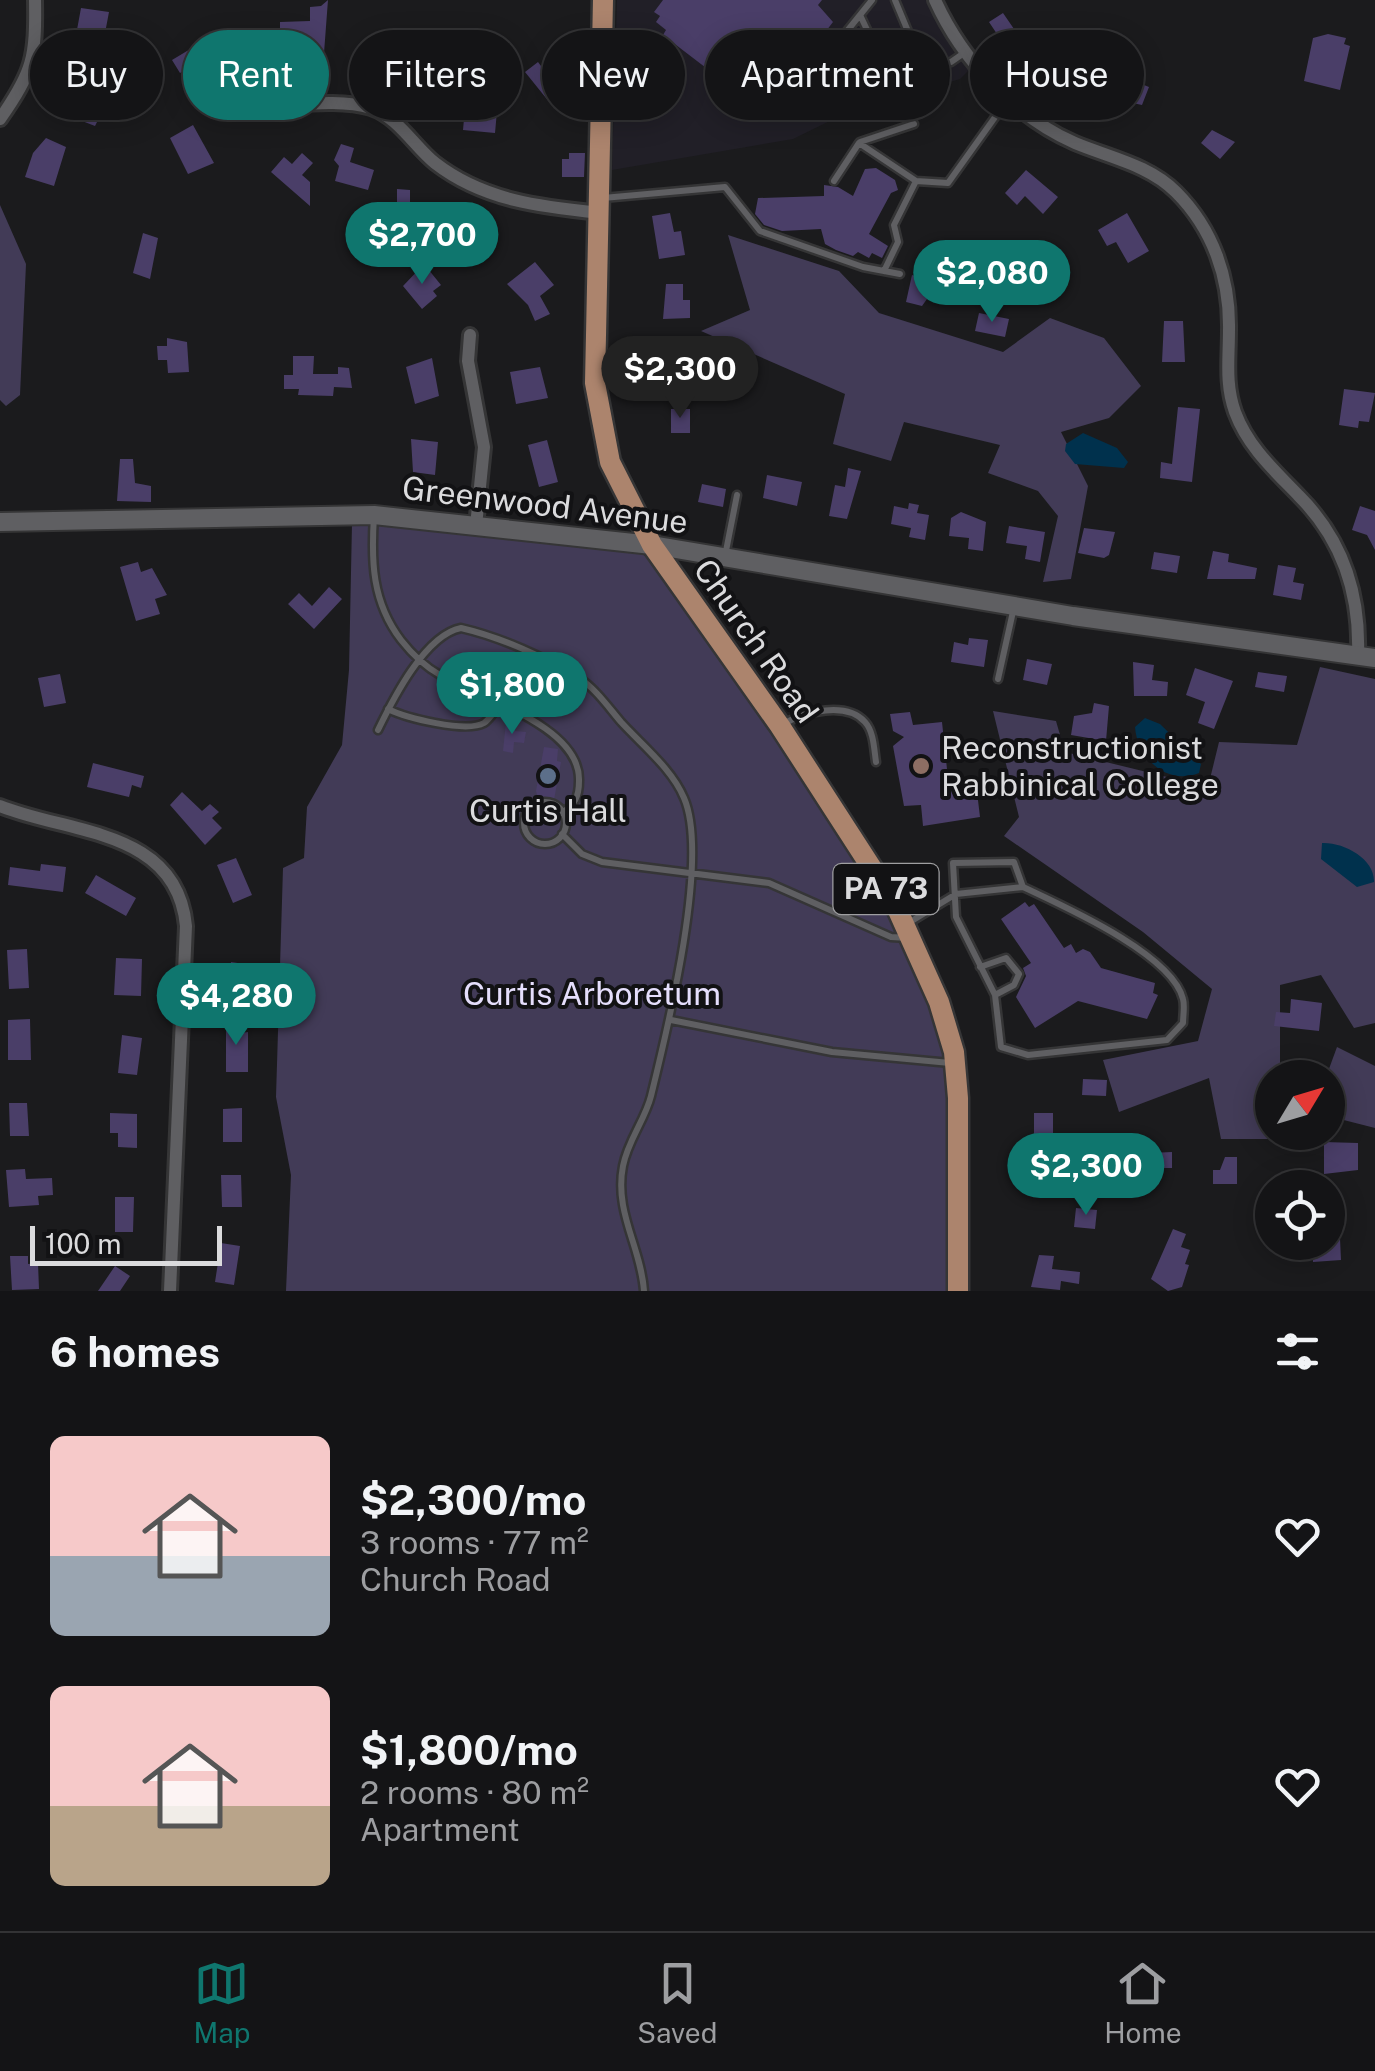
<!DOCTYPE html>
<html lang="en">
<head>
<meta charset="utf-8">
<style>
	body { margin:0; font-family:"Public Sans",sans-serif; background:#1d1d1f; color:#f1f3f6; height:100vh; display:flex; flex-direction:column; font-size:38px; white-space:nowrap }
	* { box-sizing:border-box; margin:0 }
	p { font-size:32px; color:#9d9ea1 }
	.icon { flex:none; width:55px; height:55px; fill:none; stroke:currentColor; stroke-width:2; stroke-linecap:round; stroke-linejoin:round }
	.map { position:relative; height:1291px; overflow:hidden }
	.drawer { display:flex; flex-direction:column; background:#141416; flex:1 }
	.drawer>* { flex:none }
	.hud { position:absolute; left:30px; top:30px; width:1315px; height:90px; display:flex; gap:20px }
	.needle { width:65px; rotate:52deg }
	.buttons { position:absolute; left:1255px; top:1060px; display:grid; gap:20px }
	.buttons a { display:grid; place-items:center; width:90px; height:90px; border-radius:50%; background:#141416; box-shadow:0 5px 25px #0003,0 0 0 2px #333335; font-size:50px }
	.scale { position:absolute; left:30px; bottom:25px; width:192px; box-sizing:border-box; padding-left:10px; border:5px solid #dbdbdd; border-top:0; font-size:28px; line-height:35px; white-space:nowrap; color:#dbdbdd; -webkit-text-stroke:8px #121214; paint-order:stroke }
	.price { position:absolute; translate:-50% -85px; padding:0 22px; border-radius:35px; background:#0f766e; color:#fff; font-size:32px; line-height:65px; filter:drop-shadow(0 2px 5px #0008) }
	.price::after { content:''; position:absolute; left:50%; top:60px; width:30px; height:22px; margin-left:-15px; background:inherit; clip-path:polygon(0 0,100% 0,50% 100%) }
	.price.active { background:#222; color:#fff }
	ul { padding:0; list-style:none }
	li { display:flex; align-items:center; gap:30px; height:250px; padding:0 50px }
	li span { display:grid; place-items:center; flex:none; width:280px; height:200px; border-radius:15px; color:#555 }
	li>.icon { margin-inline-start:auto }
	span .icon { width:120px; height:120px; fill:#fffc; stroke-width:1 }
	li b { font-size:42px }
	h2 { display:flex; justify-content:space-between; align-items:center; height:120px; padding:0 50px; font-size:42px }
	.chip { padding:0 35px; border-radius:45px; background:#141416; box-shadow:0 5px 25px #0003,0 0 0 2px #333335; font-size:35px; line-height:90px }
	.chip.active { background:#0f766e; color:#fff }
	.tab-bar { display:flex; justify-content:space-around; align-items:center; height:140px; border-top:2px solid #333335; background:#141416; font-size:28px; color:#9d9ea1 }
	.tab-bar a { display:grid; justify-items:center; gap:5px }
	.tab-bar .active { color:#0f766e }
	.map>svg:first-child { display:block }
</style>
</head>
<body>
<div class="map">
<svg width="1375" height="1291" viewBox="0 0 1375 1291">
	<rect width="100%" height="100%" fill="#1b1b1d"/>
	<path fill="#211f27" d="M617,0H930L952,49L971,68L960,79L848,112L793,139L612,170Z"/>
	<path fill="#423b57" d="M0,205L26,264L20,395L6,406L0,400Z
		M728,235L839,271L879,313L1003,352L1050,318L1104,338L1141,386L1109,418L1061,432L1088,486L1071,579L1043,582L1058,516L1038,491L988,473L1000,445L904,422L891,461L833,444L845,394L701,331L750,310Z
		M352,523L639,551L650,560L778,744L894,921L934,1012L950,1087L949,1291H286L291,1175L276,1097L283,868L304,858L307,807L342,745L349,670Z
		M1320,667L1375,679V1023L1354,1028L1321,975L1280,985V1077L1272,1078L1270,1139H1221L1209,1078L1119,1112L1103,1060L1198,1041L1212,989L1143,932L1004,836L1019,817L993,711L1056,721L1065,752L1208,787L1219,742L1297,745Z
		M1337,1047L1375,1066V1128L1328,1116L1326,1077Z"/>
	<path fill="#00314d" d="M1083,433L1117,448L1128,462L1124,468L1075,464L1065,451L1066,444Z
		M1145,718L1160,724L1201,764L1199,773C1167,786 1137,758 1135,727Z
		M1322,843C1344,842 1375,859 1374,882L1357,887L1321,859Z"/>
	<path fill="#4a3e68" d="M328,0L324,53H292L280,38V22L310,21V7L321,6Z
		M663,0H822L818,5L833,22L803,61L796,56L777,81L784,86L773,101L767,97L761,104L751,96L748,100L663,35L666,30L656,22L660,16L654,12Z
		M81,8L109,12L102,49L74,46Z
		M1003,13L1023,42L1009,52L989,22Z
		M1328,34L1346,38L1344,44L1350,46L1340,90L1304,81L1313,38Z
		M225,35L235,50L218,59L223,67L208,76L199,61L180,73L172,60L212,36L215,41Z
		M436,51L437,75L394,73V55Z
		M1049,56L1078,79L1070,92L1039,71Z
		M538,62L562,94L550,103L525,72Z
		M1129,79L1149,87L1142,105L1114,99Z
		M79,86L99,96L95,111L101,114L95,126L64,114Z
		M466,97L498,100L495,133L463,130Z
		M193,125L214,163L188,174L170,138Z
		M1212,130L1235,142L1220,159L1201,143Z
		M46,138L66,147L54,186L25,177L33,153Z
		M341,144L354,148L350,162L374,170L368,190L335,181L339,166L334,160Z
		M302,153L313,163L302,175L310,182V206L271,172L284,157L292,164Z
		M569,153H585L584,177H562V159H569Z
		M876,168L895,180L898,190L891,193L869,234L888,246L882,258L872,253L869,258L858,252L853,256L836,250L825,244L821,229L782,231L764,225L755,214L758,198L824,196V185L838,187L853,196L865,169Z
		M1026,170L1058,197L1043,214L1025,196L1017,205L1005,193Z
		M397,189L410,190V206L429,208L423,228H389V208L397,209Z
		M670,213L674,232L681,231L685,255L659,259L652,216Z
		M1127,213L1149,251L1128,263L1116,242L1107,246L1098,230Z
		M143,233L158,238L150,279L133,273Z
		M535,262L554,285L540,296L550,314L535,321L528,305L507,284Z
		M424,264L441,285L433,291L437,296L422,309L403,286Z
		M912,275L937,282L933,301L927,299L922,306L906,302Z
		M666,284H683V300H690V318L663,319Z
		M979,313L1009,319L1005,337L975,331Z
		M1164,321H1183L1185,362H1162Z
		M167,338L187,342L189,372L168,373L167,360H158L157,346H167Z
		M680,342L722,357L710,379L671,358Z
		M293,356H314L313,374H338V367L349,368L352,388L334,387L333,396L298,395L299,389H284V375H293Z
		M432,358L439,396L415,404L406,367Z
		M540,367L548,398L516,404L510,372Z
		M1344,389L1375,393L1369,422L1359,421L1358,428L1339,425Z
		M1178,407L1200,409L1192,482L1160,478L1161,462L1172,464Z
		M671,409H690V433H671Z
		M411,439L438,442L435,475L413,472Z
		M547,440L558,482L539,487L528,445Z
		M120,459H133L135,483L151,486V502L117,501Z
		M848,468L861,471L847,519L829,516L835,485L845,487Z
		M767,475L802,482L797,506L763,498Z
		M702,484L726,489L723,507L698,502Z
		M909,503L919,505L917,513L929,515L925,540L909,537L911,528L891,524L894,506L908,509Z
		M1360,506L1375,511V550L1367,535L1352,530Z
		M961,512L986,522L983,551L968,549L969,538L949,536L951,518Z
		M1009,526L1045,532L1040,562L1025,559L1027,546L1006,543Z
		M1084,528L1115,532L1109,555L1104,558L1078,553Z
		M1213,551L1229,554L1228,562L1257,568L1255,579H1207Z
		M1154,552L1180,556L1177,573L1151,569Z
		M138,562L141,572L152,568L167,595L155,599L160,614L136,621L120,567Z
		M1278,565L1296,568L1293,582L1304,584L1301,600L1273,595Z
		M329,587L342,599L314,629L288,604L299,593L312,606Z
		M969,638L988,640L984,667L951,662L954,642L968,645Z
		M1027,659L1052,664L1047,685L1023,680Z
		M1133,662L1154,665L1152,680L1168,682L1167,696H1134Z
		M1195,668L1233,681L1214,729L1198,723L1205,702L1186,695Z
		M1258,672L1287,676L1284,692L1255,687Z
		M60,674L66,703L44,707L38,678Z
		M1094,703L1109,706L1106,741L1071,735L1074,716L1092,713Z
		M910,712L913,725L942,722L949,788L977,792L980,817L923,826L921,805L904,806L893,746L904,737L893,731L890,714Z
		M506,722L516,723L515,731L526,732L524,743L514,742L513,753L503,751Z
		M544,747L558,749L557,761L561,762L554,800L538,798L536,791Z
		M93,763L144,776L141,788L132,785L129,797L87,787Z
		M182,792L202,811L210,804L219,812L212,818L222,828L205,845L170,805Z
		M236,858L252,895L233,903L217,865Z
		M41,864L66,867L63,892L8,885L10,867L40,871Z
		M96,875L136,898L126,916L85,893Z
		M1025,902L1029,907L1034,904L1064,948L1071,944L1076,953L1083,949L1090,952L1101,968L1155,983L1153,993L1158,995L1147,1019L1078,1001L1035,1028L1016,997L1026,976L1023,968L1031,963L1001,919Z
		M27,949L29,988L9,989L7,950Z
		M116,958L142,959L141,996L114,995Z
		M231,962L251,965L248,991L228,989Z
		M1291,999L1322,1003L1319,1031L1274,1026L1276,1012L1290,1013Z
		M30,1019L31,1060H8V1020Z
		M226,1022H241V1033L248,1032V1072H226Z
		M122,1035L142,1038L137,1075L118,1073Z
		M1083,1079L1107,1080L1106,1096L1082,1095Z
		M9,1103H27L29,1136H10Z
		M242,1108V1142H223V1109Z
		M110,1113L137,1114V1148L118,1147V1133H110Z
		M1034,1113H1053V1134H1064V1147H1034Z
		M1324,1142L1358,1143V1170L1324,1174Z
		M1172,1152V1168H1150V1153Z
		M1225,1157H1237V1184H1213V1170H1220Z
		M25,1169L26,1179L52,1178L53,1195L38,1196L39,1205L9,1207L6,1170Z
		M221,1175H241L242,1207H222Z
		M115,1197H134L133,1232H115Z
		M1076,1208L1097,1210L1095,1229L1074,1227Z
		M1328,1215L1339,1216L1341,1260L1313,1262V1257H1300L1296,1242H1328Z
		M1173,1229L1186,1234L1181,1247L1190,1250L1185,1264L1189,1265L1182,1287L1168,1291L1151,1279Z
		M221,1243L240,1246L234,1285L215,1282Z
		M1039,1255L1054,1256L1052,1269L1080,1272L1079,1284L1061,1281L1060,1290L1031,1287Z
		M10,1256H28V1264L38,1263L39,1289L12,1290Z
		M115,1266L130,1276L120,1291H98Z"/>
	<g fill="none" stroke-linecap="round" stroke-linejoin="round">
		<defs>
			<path id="service" d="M872,0L810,77L815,93L828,98L922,65L951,62L964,53
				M895,0L922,65
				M860,15L890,78
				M836,45L857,89
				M860,142L914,124
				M834,181L859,143L916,181L894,225L898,242L884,271
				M916,181L948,183L1008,99
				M603,198L725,187L760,231L863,267L900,274
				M374,516C371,561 372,602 401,640C412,654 424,666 440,675C480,698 581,726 579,781C579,797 575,804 562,813
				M725,556L737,495
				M998,679L1014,607
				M388,709C406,718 466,733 484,723C490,719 495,710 500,705
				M785,723C805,712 846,701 865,722C874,732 874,749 876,762
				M378,730C393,699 425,635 461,628C500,637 545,657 579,678C595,688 609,708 621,722C642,745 672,769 684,798C710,858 667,1031 651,1096C645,1120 628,1140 623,1166C614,1212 641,1247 644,1291
				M524 823a21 21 0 1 1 42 0a21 21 0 1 1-42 0Z
				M562,834L582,854L602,862L769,883L891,937L908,938
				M910,922L956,894L1023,887L1014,862L953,863L956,917L995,995L1014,985L1019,974L1006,958L980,967
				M995,995L1001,1047L1028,1055L1167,1040L1183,1023C1183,1016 1185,1006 1183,999C1172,954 1063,906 1023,887
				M671,1020L832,1052L950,1063"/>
			<path id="minor" d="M935,0C962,60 1015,117 1075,143C1111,158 1149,165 1176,192C1213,229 1230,278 1229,330C1229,359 1225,384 1235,412C1248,447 1274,470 1299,496C1342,539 1360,594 1358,654
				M256,106C292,106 338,98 371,108C398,117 414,146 435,163C484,201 542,207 601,213
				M0,119C33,72 36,57 35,0
				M470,335L468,361L484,447L476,526
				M0,806C70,834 177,829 186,926L170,1291"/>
			<path id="secondary" d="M0,522L374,515L652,545L1073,616L1375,658"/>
			<path id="primary" d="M603,0L595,383L610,462L652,545L780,726L895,904L939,1002L954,1052L958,1098V1291"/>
		</defs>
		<use href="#service" stroke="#353536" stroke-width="11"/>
		<use href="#minor" stroke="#353536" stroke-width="18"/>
		<use href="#secondary" stroke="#353536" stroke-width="22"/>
		<use href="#primary" stroke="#353536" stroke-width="25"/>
		<use href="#service" stroke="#5f5f62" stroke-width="6"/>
		<use href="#minor" stroke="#5f5f62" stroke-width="12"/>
		<use href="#secondary" stroke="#5f5f62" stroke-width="18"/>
		<use href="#primary" stroke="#ac846d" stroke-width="20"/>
	</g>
	<circle fill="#8d6e63" stroke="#121214" stroke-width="4" cx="921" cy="766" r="10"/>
	<circle fill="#5c6f8a" stroke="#121214" stroke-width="4" cx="548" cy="776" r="10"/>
	<g text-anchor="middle" stroke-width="8" stroke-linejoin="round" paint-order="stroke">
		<rect fill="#121214" stroke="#9f9fa1" stroke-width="2.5" x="833.5" y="864" width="105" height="50" rx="8"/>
		<g font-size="30" font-weight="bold" fill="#dbdbdd">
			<text x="886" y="899">PA 73</text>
		</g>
		<g font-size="32" fill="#dbdbdd" stroke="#121214">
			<text transform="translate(545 505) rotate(7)" y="11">Greenwood Avenue</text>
			<text transform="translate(756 641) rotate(55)" y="11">Church Road</text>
		</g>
		<g font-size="32" fill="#dbdbdd" stroke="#121214" text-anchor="start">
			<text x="941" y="759">Reconstructionist<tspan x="941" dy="37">Rabbinical College</tspan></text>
			<text x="548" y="822" text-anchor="middle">Curtis Hall</text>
		</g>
		<g font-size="32" fill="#e5defc" stroke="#121214">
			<text x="592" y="1005">Curtis Arboretum</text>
		</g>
	</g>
</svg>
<div class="buttons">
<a><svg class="needle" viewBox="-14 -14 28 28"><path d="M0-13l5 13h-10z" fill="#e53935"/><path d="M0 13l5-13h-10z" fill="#9d9ea1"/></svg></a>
<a><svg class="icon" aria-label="locate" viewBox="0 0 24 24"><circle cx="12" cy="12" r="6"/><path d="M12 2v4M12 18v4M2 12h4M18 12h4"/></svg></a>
</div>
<div class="scale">100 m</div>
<b class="price" style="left:422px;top:287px">$2,700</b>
<b class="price" style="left:992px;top:325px">$2,080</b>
<b class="price active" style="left:680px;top:421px">$2,300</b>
<b class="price" style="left:512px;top:737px">$1,800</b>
<b class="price" style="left:236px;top:1048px">$4,280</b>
<b class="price" style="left:1086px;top:1218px">$2,300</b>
<div class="hud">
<a class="chip">Buy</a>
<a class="chip active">Rent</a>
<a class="chip">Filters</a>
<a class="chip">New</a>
<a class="chip">Apartment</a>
<a class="chip">House</a>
</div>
</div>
<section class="drawer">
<h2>6 homes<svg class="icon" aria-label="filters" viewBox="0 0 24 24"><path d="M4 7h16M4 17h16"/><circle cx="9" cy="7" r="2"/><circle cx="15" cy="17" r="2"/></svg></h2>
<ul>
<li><span style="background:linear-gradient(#f6c9c9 60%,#9aa5b1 0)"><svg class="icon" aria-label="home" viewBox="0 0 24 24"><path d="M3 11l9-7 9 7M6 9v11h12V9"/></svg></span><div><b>$2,300/mo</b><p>3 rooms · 77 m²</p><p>Church Road</p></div><svg class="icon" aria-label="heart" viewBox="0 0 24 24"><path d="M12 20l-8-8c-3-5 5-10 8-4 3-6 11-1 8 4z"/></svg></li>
<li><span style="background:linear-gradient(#f6c9c9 60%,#b9a48a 0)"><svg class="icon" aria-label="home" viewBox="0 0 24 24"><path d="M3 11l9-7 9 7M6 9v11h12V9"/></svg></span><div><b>$1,800/mo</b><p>2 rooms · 80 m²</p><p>Apartment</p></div><svg class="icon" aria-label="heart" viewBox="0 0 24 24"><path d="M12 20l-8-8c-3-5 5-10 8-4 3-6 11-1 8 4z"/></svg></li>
</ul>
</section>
<nav class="tab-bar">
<a class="active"><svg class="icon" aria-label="map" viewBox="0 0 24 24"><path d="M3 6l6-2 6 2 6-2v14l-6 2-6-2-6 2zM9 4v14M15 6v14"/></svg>Map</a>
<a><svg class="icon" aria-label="saved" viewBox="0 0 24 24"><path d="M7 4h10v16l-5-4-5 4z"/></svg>Saved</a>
<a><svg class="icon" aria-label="home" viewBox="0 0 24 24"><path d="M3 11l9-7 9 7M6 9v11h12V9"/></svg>Home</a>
</nav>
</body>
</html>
